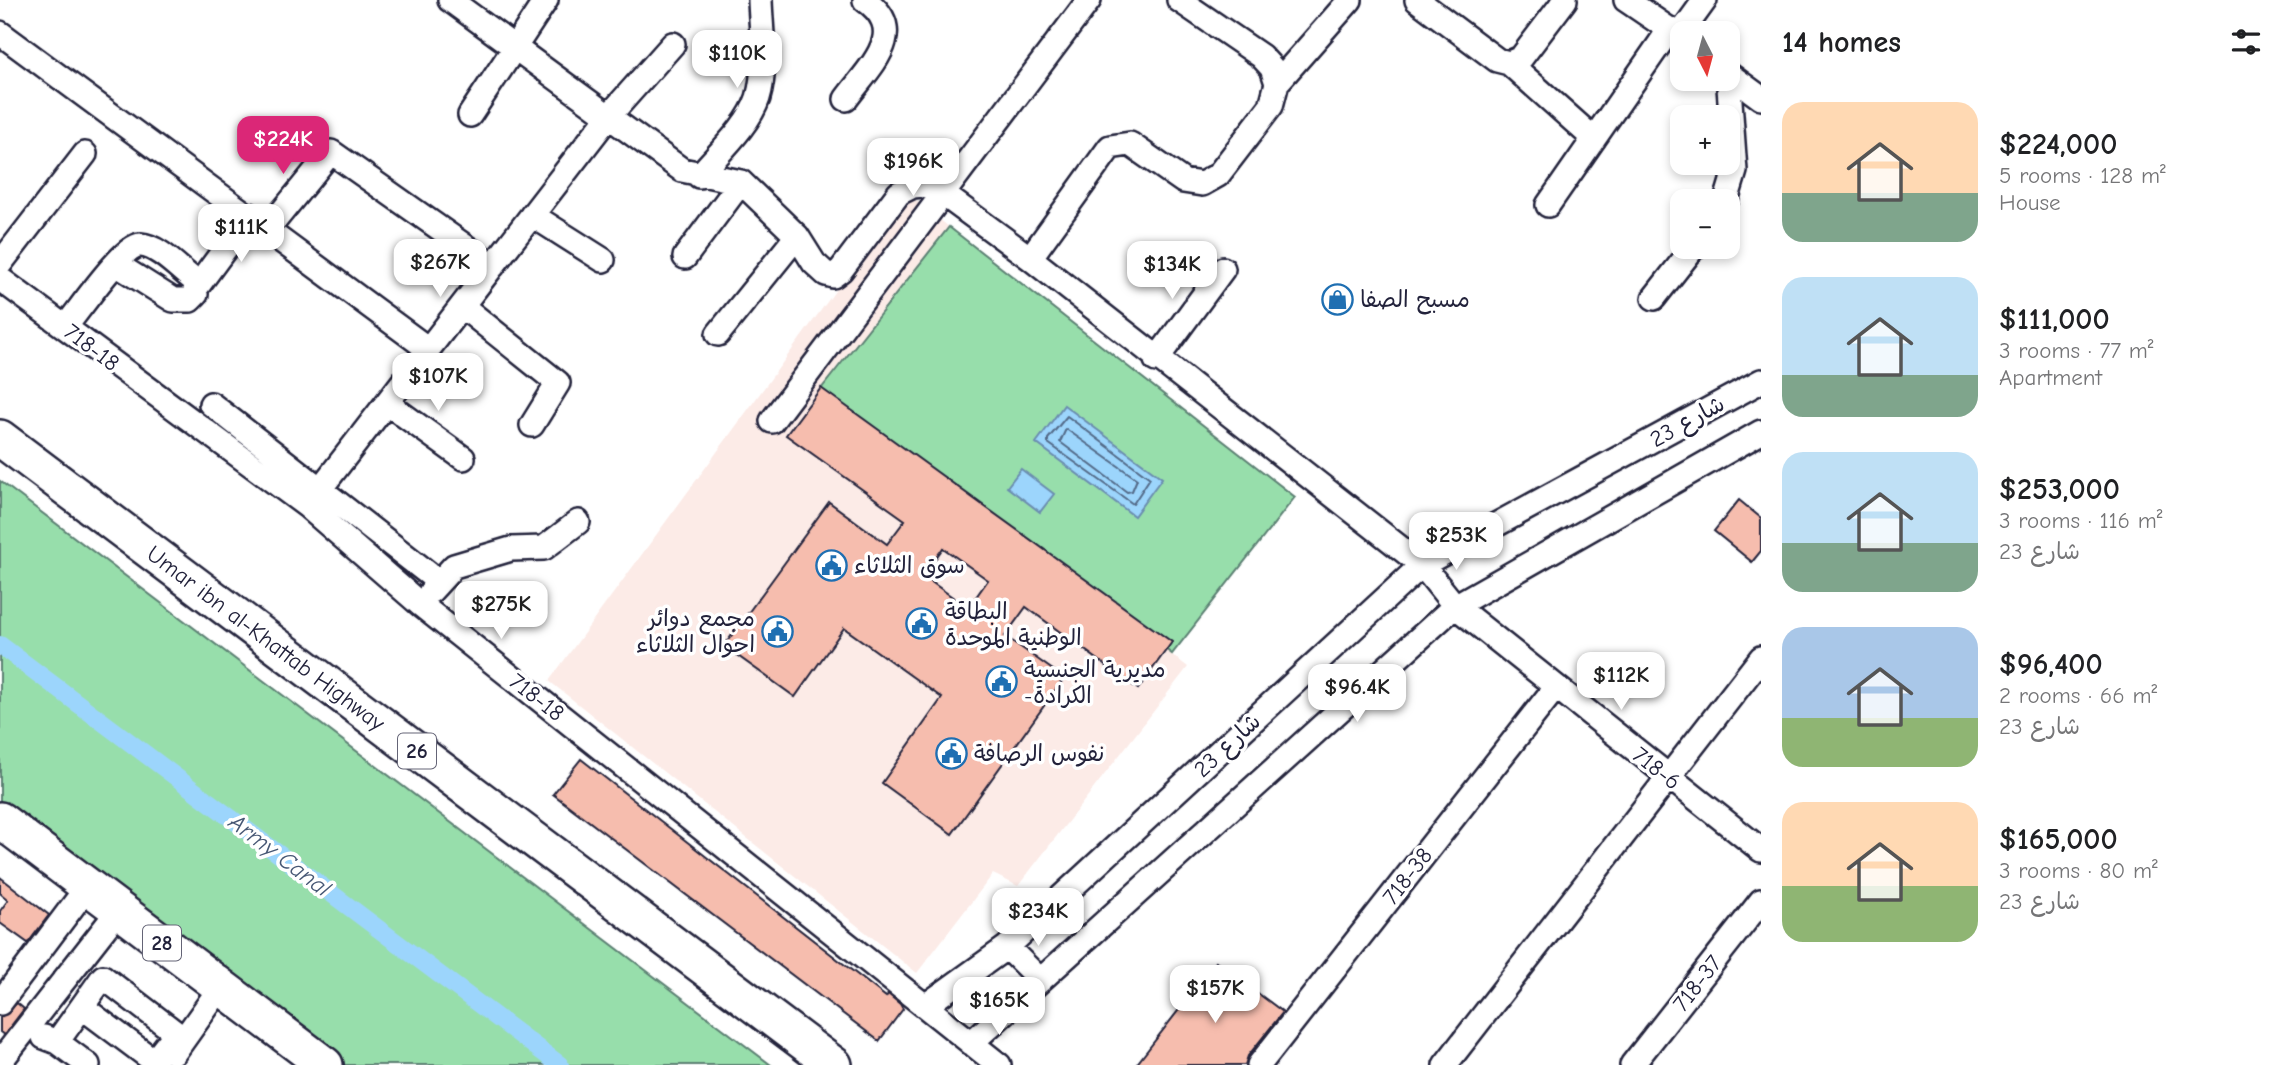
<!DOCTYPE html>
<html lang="en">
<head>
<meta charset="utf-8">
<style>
	body { margin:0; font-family:"Comic Neue","Playpen Sans Arabic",sans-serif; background:#f6f6f6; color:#202124; height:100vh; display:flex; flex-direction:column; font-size:26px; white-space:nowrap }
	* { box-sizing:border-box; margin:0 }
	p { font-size:23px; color:#757577 }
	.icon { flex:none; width:38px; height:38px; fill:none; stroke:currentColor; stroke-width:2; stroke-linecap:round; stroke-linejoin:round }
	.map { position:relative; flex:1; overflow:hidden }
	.side { display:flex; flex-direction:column; background:#fff; width:525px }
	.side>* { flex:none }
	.needle { width:46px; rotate:174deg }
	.controls { position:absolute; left:1670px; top:21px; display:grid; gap:14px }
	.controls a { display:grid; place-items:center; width:70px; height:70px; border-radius:14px; background:#fff; box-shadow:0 4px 10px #0003; font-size:35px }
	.price { position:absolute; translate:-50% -60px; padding:0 16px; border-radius:14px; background:#fff; color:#222; font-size:23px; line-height:46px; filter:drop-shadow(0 2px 4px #0008) }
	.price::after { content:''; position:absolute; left:50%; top:42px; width:21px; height:16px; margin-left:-10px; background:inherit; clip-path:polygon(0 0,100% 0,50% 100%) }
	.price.selected { background:#db2777; color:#fff }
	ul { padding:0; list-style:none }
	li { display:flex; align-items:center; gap:21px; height:175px; padding:0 21px }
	li span { display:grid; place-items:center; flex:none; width:196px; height:140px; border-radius:21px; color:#555 }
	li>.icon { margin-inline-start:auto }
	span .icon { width:84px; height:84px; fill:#fffc; stroke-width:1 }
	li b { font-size:30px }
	h2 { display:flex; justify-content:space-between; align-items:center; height:84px; padding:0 21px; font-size:30px }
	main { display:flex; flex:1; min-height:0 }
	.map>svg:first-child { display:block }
</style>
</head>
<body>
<main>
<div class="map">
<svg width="1761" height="1065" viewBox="0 0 1761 1065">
	<rect width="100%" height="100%" fill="#fff"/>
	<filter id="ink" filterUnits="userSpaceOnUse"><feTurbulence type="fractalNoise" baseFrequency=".0143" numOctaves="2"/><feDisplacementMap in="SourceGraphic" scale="14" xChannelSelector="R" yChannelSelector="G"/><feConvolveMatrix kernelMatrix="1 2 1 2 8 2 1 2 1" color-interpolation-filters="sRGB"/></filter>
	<g filter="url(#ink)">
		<path fill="#fcebe7" d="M907,193L949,227L822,389L1188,667L1018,886L993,874L917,973L549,681Z"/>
		<path fill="#97deab" stroke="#5c8073" stroke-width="2" d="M949,227L1295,497L1172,654L821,389Z
			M0,481L771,1065H338L0,811Z"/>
		<path fill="#9cd5fc" stroke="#6b8daf" stroke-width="2" d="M1064,405L1162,478L1134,516L1036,443Z
			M1021,469L1054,494L1040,512L1007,487Z"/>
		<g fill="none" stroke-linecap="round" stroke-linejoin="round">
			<path stroke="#536a88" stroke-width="2" d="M1067,416L1150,478L1133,504L1048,443V439Z
				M1066,429L1137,479L1132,491L1127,492L1060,442Z"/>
			<path stroke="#9cd5fc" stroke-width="18" d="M0,645L560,1065"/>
		</g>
		<path fill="#f6bdae" stroke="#22223b" stroke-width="2" fill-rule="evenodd" d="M821,388L1172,642L1138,689L1026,607L1005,636L1064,678L952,834L882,783L942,698L844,628L795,697L724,646L829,502L887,544L905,520L786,435ZM943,548L988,580L968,608L923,576Z
			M1739,500L1761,518V551L1752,562L1714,531Z
			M581,759L886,997L888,994L900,1004L903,1009L879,1041L553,794Z
			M0,877L49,915L28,943L0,923V911L8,900L0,893Z
			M1216,962L1283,1012L1248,1056L1245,1065H1136Z
			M17,1003L24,1009L4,1035L0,1032V1018Z"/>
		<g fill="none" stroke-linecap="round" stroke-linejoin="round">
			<defs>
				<path id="minor" d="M450,0L682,170L741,182L797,236L814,263L826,274L833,276L841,270L899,193L913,186L923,185L943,194L1030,258L1422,565L1455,606L1761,850
					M1417,0L1497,60L1509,63L1594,139
					M1626,0L1682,38
					M0,33L428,349
					M1679,36L1705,0
					M1509,63L1521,58L1565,0
					M1727,73L1761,98
					M1277,83L1350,0
					M846,99C870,66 910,32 865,0
					M470,115L546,0
					M699,176C719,152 748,127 758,98C767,68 761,31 760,0
					M1726,201L1735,171L1728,73
					M1548,205L1670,29
					M532,215L603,260
					M268,229L331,152L493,266
					M685,257L741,182
					M1030,258L1110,147L1130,144L1183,181L1202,184L1218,175L1271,106L1277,83L1272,68L1261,56L1179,0
					M0,264L85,154
					M0,279L307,506L421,605L999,1065
					M197,287L250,215
					M1654,298L1694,247
					M462,306L558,383L532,425
					M65,327C78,312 124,244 141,245C159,246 181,271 195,281L196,294L190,300H173L116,264
					M718,334L797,236
					M1156,360L1223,269
					M387,403L463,458
					M211,404L438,581
					M772,421L1089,0
					M307,506L608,117L673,44
					M431,591L454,566L511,549L544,548L578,522
					M1007,947L1039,979
					M0,1003L88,886
					M925,1006L1007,947L1422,565L1761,381
					M44,1037L57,1042L88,1065
					M57,1042L103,977L176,1033L154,1061L82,1007
					M971,1043L1455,606L1761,432
					M174,1053L221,987
					M0,1062L119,910
					M1259,1065L1555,688
					M1445,1065L1761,658
					M1632,1065L1761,901"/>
				<path id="highway" d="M0,438L834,1065
					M0,820L325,1065"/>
			</defs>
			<use href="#minor" stroke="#22223b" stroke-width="28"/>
			<use href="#highway" stroke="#22223b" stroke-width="40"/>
			<use href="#minor" stroke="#fff" stroke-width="23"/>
			<use href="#highway" stroke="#fff" stroke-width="35"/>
		</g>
	</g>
	<defs>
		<symbol id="shop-ring" viewBox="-11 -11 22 22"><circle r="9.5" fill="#fff" stroke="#1f6fb2" stroke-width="1.5"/><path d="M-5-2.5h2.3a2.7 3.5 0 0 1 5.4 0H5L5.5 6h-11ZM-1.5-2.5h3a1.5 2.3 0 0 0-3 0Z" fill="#1f6fb2"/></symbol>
		<symbol id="civic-ring" viewBox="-11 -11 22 22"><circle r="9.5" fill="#fff" stroke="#1f6fb2" stroke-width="1.5"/><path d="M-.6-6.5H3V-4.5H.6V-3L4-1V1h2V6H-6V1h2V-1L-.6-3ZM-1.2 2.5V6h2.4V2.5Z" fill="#1f6fb2"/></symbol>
	</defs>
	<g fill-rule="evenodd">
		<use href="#shop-ring" x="1320" y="282" width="35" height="35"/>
		<use href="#civic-ring" x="814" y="548" width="35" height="35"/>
		<use href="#civic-ring" x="904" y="606" width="35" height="35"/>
		<use href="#civic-ring" x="760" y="614" width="35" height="35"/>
		<use href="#civic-ring" x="984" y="664" width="35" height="35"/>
		<use href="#civic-ring" x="934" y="736" width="35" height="35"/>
	</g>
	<g text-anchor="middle" stroke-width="7" stroke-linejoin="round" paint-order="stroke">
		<g fill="#fff" stroke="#646476" stroke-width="2">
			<rect x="398" y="733.5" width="38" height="35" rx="5"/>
			<rect x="143" y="925.5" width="38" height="35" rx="5"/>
		</g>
		<g font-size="21" font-weight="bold" fill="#22223b">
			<text x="417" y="758">26</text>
			<text x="162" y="950">28</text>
		</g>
		<g font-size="23" fill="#22223b" stroke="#fff" text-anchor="start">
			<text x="1360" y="307">مسبح الصفا</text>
			<text x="854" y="573">سوق الثلاثاء</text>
			<text x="945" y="619">البطاقة<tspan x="945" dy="26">الوطنية الموحدة</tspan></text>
			<text x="755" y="626" text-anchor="end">مجمع دوائر<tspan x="755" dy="26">احوال الثلاثاء</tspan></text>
			<text x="1024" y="677">مديرية الجنسية<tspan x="1024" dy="26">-الكرادة</tspan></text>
			<text x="974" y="761">نفوس الرصافة</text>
		</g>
		<g font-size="23" fill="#22223b" stroke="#fff">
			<text transform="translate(92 347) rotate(37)" y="8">718-18</text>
			<text transform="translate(1687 421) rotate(-29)" y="8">شارع 23</text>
			<text transform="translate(266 638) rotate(37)" y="8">Umar ibn al-Khattab Highway</text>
			<text transform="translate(537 697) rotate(38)" y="8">718-18</text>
			<text transform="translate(1227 745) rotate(-43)" y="8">شارع 23</text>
			<text transform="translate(1657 768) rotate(38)" y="8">718-6</text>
			<text transform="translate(1407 876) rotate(-52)" y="8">718-38</text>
			<text transform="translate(1697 983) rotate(-52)" y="8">718-37</text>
		</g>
		<g font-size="24" font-style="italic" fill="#475875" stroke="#fff">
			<text transform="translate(280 855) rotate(37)" y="8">Army Canal</text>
		</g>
	</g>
</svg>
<div class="controls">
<a><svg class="needle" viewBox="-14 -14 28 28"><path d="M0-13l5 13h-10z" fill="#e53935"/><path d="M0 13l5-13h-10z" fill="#757577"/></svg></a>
<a>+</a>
<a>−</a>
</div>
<b class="price" style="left:737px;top:90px">$110K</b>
<b class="price selected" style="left:283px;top:176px">$224K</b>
<b class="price" style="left:913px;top:198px">$196K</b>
<b class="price" style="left:241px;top:264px">$111K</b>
<b class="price" style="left:440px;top:299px">$267K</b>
<b class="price" style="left:1172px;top:301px">$134K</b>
<b class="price" style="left:438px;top:413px">$107K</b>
<b class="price" style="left:1456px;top:572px">$253K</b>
<b class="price" style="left:501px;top:641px">$275K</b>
<b class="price" style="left:1621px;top:712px">$112K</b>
<b class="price" style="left:1357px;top:724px">$96.4K</b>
<b class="price" style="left:1038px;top:948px">$234K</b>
<b class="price" style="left:1215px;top:1025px">$157K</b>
<b class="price" style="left:999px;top:1037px">$165K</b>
</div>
<section class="side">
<h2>14 homes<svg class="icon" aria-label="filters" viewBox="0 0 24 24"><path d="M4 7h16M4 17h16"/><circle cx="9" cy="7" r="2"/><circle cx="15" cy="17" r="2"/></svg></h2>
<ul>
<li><span style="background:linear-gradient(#ffd9b3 65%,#7fa58c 0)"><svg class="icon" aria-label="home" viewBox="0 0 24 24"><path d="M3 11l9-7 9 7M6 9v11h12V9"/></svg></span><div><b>$224,000</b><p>5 rooms · 128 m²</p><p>House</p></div></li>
<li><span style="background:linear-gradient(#bfe0f5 70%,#7fa58c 0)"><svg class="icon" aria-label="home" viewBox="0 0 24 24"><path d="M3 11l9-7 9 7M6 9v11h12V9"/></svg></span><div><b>$111,000</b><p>3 rooms · 77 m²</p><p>Apartment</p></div></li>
<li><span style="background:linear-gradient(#bfe0f5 65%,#7fa58c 0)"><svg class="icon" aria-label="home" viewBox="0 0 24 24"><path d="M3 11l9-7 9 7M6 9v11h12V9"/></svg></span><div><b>$253,000</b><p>3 rooms · 116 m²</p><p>شارع 23</p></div></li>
<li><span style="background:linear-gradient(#a9c7e8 65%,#8fb573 0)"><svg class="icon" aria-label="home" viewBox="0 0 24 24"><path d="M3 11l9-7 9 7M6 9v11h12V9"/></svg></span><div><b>$96,400</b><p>2 rooms · 66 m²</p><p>شارع 23</p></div></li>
<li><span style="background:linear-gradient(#ffd9b3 60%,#8fb573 0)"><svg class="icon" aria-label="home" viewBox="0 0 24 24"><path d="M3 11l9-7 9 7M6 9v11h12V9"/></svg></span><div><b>$165,000</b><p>3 rooms · 80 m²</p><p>شارع 23</p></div></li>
</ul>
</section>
</main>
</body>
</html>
